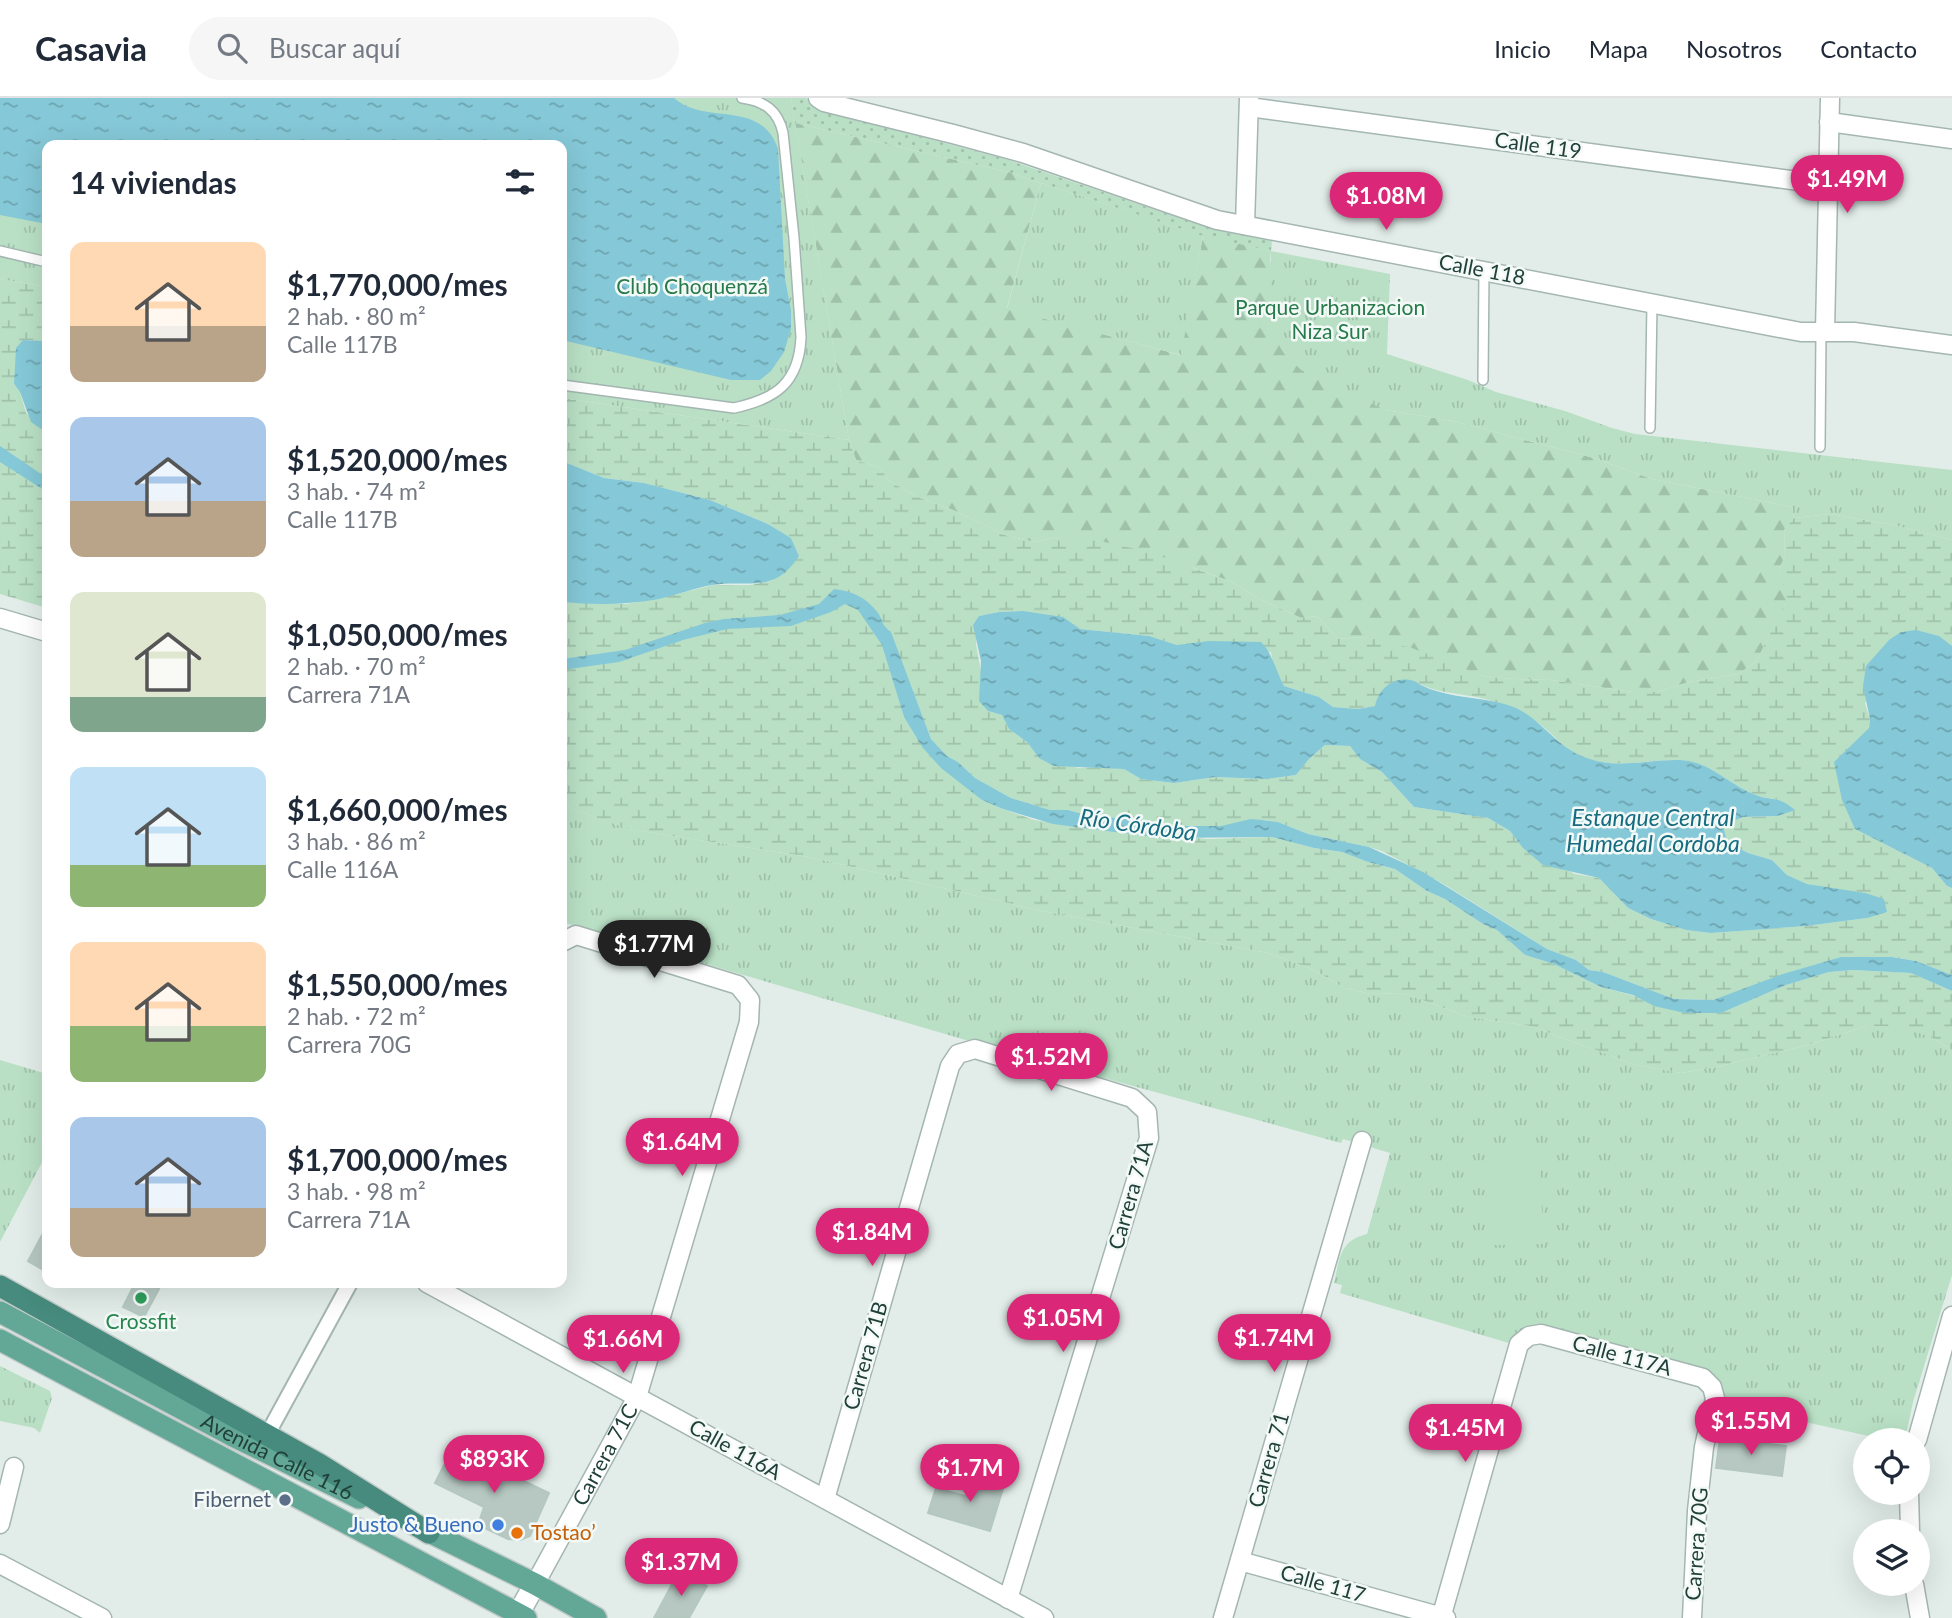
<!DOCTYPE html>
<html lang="es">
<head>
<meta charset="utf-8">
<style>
	body { margin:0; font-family:Lato,sans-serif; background:#f6f6f7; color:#1f2937; height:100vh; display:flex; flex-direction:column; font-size:26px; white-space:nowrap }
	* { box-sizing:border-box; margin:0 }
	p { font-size:23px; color:#747a83 }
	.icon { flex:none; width:38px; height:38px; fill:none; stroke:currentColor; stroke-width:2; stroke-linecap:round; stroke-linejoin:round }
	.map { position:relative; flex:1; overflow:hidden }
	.details { position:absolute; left:42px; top:42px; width:525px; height:1148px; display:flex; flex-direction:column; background:#fff; border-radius:14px; box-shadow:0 7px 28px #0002 }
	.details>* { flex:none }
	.buttons { position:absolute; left:1853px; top:1330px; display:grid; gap:14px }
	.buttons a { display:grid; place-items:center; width:77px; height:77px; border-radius:50%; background:#fff; box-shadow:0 7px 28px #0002; font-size:35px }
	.price { position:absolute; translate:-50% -60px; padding:0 16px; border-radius:24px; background:#db2777; color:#fff; font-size:23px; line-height:46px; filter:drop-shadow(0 2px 4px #0008) }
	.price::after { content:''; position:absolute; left:50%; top:42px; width:21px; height:16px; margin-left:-10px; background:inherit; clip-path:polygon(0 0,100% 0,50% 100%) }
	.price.current { background:#222; color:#fff }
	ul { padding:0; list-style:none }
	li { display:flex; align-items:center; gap:21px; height:175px; padding:0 28px }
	li span { display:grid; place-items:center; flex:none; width:196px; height:140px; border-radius:14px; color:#555 }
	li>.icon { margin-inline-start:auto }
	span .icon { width:84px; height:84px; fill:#fffc; stroke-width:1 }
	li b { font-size:30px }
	h2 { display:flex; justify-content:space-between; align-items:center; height:84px; padding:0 28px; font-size:30px }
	header { display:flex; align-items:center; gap:42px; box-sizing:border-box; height:98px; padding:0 35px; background:#fff; border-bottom:2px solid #e0e1e3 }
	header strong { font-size:33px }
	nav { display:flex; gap:38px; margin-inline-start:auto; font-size:24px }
	.search { width:490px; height:63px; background:#f6f6f7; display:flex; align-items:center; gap:18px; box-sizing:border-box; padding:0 24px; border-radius:38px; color:#747a83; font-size:26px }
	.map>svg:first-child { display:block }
</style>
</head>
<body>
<header>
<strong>Casavia</strong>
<div class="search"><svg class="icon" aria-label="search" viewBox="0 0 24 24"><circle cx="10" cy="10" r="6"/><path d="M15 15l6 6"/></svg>Buscar aquí</div>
<nav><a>Inicio</a><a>Mapa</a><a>Nosotros</a><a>Contacto</a></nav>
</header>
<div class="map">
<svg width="1952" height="1520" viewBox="0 0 1952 1520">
	<defs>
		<pattern id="grass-dots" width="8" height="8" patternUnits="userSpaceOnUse" patternTransform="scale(1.75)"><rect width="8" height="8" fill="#b9e0c5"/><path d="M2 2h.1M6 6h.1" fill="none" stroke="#9fc1aa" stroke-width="1.8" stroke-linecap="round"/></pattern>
		<pattern id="forest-firs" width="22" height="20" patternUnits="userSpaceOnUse" patternTransform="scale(1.75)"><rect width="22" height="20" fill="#b9e0c5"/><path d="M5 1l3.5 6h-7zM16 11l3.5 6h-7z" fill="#9fc1aa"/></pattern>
		<pattern id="wetland-marsh" width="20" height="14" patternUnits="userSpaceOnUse" patternTransform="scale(1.75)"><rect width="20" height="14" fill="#b9e0c5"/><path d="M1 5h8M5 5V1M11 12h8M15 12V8" fill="none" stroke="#9fc1aa"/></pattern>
		<pattern id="park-tufts" width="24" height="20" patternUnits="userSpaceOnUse" patternTransform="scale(1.75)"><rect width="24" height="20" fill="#b9e0c5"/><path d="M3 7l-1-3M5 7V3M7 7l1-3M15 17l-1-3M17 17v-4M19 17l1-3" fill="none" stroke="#9fc1aa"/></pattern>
		<pattern id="water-ripples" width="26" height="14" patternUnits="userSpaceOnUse" patternTransform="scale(1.75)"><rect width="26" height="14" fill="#85c8d7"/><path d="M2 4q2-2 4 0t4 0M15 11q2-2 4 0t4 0" fill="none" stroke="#6ca4af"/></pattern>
	</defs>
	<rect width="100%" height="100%" fill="#e2ede9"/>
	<path fill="url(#grass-dots)" d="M791,0H806L816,11L1009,62L1212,131L1272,143L1271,153L1211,141L1008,74L795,25Z"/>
	<path fill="url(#forest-firs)" d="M795,25L1008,74L1041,85L1007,210L1180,257L1203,138L1271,153L1270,163L1385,312L1453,323L1594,360L1652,381L1792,409L1794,420L1784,432L1785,458L1779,471L1788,501L1756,564L1738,576L1689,584L1657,594H1632L1551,582L1512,581L1483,578L1365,539L1338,541L1317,518L1301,520L1257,500L1232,484L1194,470L1058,439L1035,444L1007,438L953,412L920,400L889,383L879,369L856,362L849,342Z"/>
	<path fill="url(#wetland-marsh)" fill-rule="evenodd" d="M0,181L47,189V243L23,242L14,286L20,294L26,315L47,335V510L0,496Z
		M562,300L849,342L856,362L879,369L889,383L920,400L953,412L1007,438L1035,444L1058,439L1091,441L1149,454L1232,484L1257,500L1301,520L1317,518L1338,541L1365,539L1412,550L1483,578L1512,581L1551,582L1632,594H1657L1689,584L1738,576L1756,564L1787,502L1779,471L1785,458L1784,432L1794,420L1830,416L1894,427L1952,442V548C1935,536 1922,531 1901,534L1865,605L1870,621L1855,731L1932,770L1947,788L1952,790V877L1916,863L1893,859L1830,863L1713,902L1674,901L1603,874L1589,872L1576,862L1547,851L1442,785L1382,753L1369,749L1308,736L1278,724L1262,722L1221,729L1176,728L1127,720L1094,719L1068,712H1050L1011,700L975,680L958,664L947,658L931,641L911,588L900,606L904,619L982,702L1003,711L1034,722L1103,732L1208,741L1272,739L1314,750L1342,754L1368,764L1395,771L1427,793L1445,801L1483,826L1497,832L1525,857L1554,866L1601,889L1698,915H1721L1786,887L1829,874L1853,872L1911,875L1952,893V952L1930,939L1867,928L1808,947L1716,969L1681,975L1636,967L1530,928L1468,919L1403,895L1371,896L1344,890L1314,872L1268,855L1042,813L809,759L627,731L562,707V504L626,506L661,500L713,487H750L771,483L799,458L791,440L768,426L710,402L644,385L604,380L562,363ZM1023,513L1080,531L1149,538L1177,547L1271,554L1273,566L1284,588L1319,599L1333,609L1358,611L1376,608L1413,583C1443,599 1472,594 1500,606C1512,611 1527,618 1538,625C1558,639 1562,652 1589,661C1618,671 1650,661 1679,662C1710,663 1729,687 1756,697C1773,703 1778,698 1794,712L1778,718L1743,719L1723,728L1726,744L1748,755L1772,762L1787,777L1807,786L1840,792L1867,820L1805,828L1711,835L1686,832L1651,821L1628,810L1599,780L1575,776L1522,749L1510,733L1488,720L1414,709L1382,674L1360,661L1350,648L1325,647L1309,661L1296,677L1265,681L1215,679L1174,685L1141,681L1124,671L1099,669L1079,670L1039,660L1027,644L1009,631L1002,617L988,613L976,546L979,518L999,514Z"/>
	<path fill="url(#park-tufts)" d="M0,0H791L849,342L562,300V47H47V189L0,181Z
		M1041,85L1203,138L1181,257L1007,211Z
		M1271,153L1390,176L1387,256L1468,282L1496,294L1565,313L1612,330L1635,336L1952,372V442L1894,427L1830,416L1794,420L1792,409L1652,381L1594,360L1453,323L1385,312L1301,272L1283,254L1270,231Z
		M562,707L628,731L809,759L1042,813L1268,855L1314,872L1344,890L1371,896L1403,895L1468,919L1530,928L1636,967L1681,975L1716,969L1808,947L1867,928H1900L1930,939L1952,952V1177L1913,1304L1905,1342H1887L1724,1306L1723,1290L1711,1278L1545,1230C1527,1228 1523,1232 1512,1246L1340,1195L1342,1187L1334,1185C1340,1160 1339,1143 1367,1136L1390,1055L1343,1041L1341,1045L969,943L562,824Z
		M0,962L47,976V1055L0,1144Z
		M0,1268L50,1293L52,1300L40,1335L34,1330L0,1323Z"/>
	<path fill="#b9e0c5" d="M1540,1052L1543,1146L1493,1147L1490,1053Z"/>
	<path fill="url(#water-ripples)" d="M0,0H674C705,28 761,0 778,51L785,181L791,212V231L784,254L771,273L760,282H731L562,242V47H47V126L0,117Z
		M23,242L47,243V335L31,324L20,294L14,286L16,250Z
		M0,348L47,380V394L0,364Z
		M562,363L604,380L644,385L710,402L768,426L791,440L799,458C773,497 750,481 712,487C694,490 677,497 659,501C626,507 595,507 562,504Z
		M834,491C853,493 867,500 878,515C884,524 880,525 891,534L931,641L947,658L958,664L975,680L1011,700L1050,712H1068L1094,719L1127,720L1176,728H1221L1251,721L1262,722L1278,724L1308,736L1369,749L1423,774L1547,851L1576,862L1589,872L1603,874L1674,901L1713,902L1783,876L1841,859H1892L1916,863L1952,877V893L1911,875L1853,872L1829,874L1786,887L1721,915H1685L1654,908L1633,897L1601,889L1554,866L1525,857L1497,832L1483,826L1445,801L1427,793L1395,771L1368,764L1342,754L1314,750L1272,739L1161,740L1053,726L1003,711L982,702L941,670L923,650L904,619L882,547L858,512L845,506L831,514L791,528L727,531L683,542L619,564L562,572V561L625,552L705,525L724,521L780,517L819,506Z
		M1023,513L1063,519L1080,531L1149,538L1177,547L1209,543L1261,544C1273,556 1276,573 1284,588L1319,599L1333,609L1358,611L1375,608C1379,590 1394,577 1414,583C1417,584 1420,587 1423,588C1431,592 1440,594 1448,596C1470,601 1495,601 1516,610C1545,624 1557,651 1590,661C1619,671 1650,661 1680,662C1710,663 1729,687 1756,697C1775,704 1777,697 1795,712L1778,718L1743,719L1723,728L1727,744L1748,755L1772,762L1787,777L1807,786L1865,795L1884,801L1887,814L1867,820L1806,828L1711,835L1686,832L1651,821L1628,810L1599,780L1543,767L1522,749L1510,733L1488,720L1414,709L1382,674L1360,661L1350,648L1325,647L1309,661L1296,677L1266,681L1215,679L1174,685L1141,681L1124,671L1054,668L1039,660L1027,644L1009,631L1002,617L988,613L979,603L981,563L973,527L979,518L999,514Z
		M1916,532L1939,538L1952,548V790L1947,788L1932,770L1855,731L1842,702L1834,664L1869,630L1870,621L1863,588L1866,568L1889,542L1901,534Z"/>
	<path fill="#b7c8c2" stroke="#b4c8c0" stroke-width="2" d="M47,1128V1174L28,1163Z
		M135,1185H147L159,1191L144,1219L123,1209Z
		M1720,1340L1786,1348L1782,1378L1716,1370Z
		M453,1349L549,1395L530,1438L520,1442L508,1441L478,1427L484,1409L435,1385Z
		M980,1377L1005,1384L990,1433L928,1415L936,1390L973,1400Z
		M679,1473L707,1488L689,1520H654Z"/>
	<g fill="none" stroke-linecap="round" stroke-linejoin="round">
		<defs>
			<path id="service" d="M0,153L47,164
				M1483,282L1484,173
				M562,287L734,310C776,301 799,285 801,239L794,140L783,35C778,12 764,3 742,0
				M1650,330L1652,205
				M1820,349L1821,234"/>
			<path id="pedestrian" d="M267,1337L350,1185"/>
			<g id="minor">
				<path d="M818,0L824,4L953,36L1023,55L1217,122L1801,234H1854L1952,247"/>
				<path d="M1249,9L1828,87"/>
				<path d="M1829,24L1952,41"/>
				<path d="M1245,127L1249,0"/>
				<path d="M1825,234L1830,0"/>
				<path d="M0,520L47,534"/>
				<path d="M427,1185L1044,1520"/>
				<path d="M1917,1342L1952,1218"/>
				<path d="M1909,1395L1910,1433"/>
				<path d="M825,1401L950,968L958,956L975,951L1132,1000L1147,1014L1149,1040L1008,1501"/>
				<path d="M0,1426L14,1369"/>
				<path d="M1240,1463L1446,1520"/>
				<path d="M0,1466L102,1520"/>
				<path id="s1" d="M535,1486L637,1299L749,924L750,902L738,887L576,837L562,844"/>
				<path d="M1914,1486L1920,1520"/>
				<path d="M1223,1520L1362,1043"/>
				<path d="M1441,1520L1519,1246L1529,1238L1541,1236L1703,1280L1712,1289L1715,1300L1704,1349L1697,1413L1692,1520"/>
			</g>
			<path id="tertiary" d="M516,1520L535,1486"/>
			<g id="primary">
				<path id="s2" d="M0,1214L231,1337L359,1400"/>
				<path d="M0,1242L526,1520"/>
				<path d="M413,1426L535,1486L596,1520"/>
			</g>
			<path id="trunk" d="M0,1188L319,1366L429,1435"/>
		</defs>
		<use href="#service" stroke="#a4b6b1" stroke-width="12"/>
		<use href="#pedestrian" stroke="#a4b6b1" stroke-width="18"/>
		<use href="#minor" stroke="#a4b6b1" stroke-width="21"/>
		<use href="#tertiary" stroke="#a4b6b1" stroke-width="24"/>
		<use href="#primary" stroke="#c1cac8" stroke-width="24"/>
		<use href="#trunk" stroke="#c1cac8" stroke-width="24"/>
		<use href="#service" stroke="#fff" stroke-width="9"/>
		<use href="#pedestrian" stroke="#fff" stroke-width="14"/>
		<use href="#minor" stroke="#fff" stroke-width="18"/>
		<use href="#tertiary" stroke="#fff" stroke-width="21"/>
		<use href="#primary" stroke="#63a797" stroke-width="21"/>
		<use href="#trunk" stroke="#468b7d" stroke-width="21"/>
	</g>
	<circle fill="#2e9e5b" stroke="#f3f9f6" stroke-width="2.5" cx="141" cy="1200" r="7"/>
	<circle fill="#5c6f8a" stroke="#f3f9f6" stroke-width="2.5" cx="285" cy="1402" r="7"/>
	<circle fill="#3f7fe0" stroke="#f3f9f6" stroke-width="2.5" cx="498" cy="1427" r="7"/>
	<circle fill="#e8710a" stroke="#f3f9f6" stroke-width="2.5" cx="517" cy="1435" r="7"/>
	<g text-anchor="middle" stroke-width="5" stroke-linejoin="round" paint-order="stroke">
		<g font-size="21" fill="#204039" stroke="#f3f9f6">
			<text transform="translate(1538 48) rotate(8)" y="7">Calle 119</text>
			<text transform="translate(1482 172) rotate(11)" y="7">Calle 118</text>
			<text transform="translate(1131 1097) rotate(-74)" y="7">Carrera 71A</text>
			<text transform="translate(866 1258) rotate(-74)" y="7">Carrera 71B</text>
			<text transform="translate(1622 1258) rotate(15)" y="7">Calle 117A</text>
			<text transform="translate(735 1352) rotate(29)" y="7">Calle 116A</text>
			<text dy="7" stroke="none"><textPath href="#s1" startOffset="147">Carrera 71C</textPath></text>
			<text dy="7" stroke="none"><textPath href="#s2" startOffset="313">Avenida Calle 116</textPath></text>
			<text transform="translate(1269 1362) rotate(-74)" y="7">Carrera 71</text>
			<text transform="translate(1697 1446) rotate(-86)" y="7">Carrera 70G</text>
			<text transform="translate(1323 1486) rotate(16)" y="7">Calle 117</text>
		</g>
		<g font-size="21" fill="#277a4a" stroke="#f3f9f6">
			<text x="692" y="196">Club Choquenzá</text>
			<text x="1330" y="217">Parque Urbanizacion<tspan x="1330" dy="24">Niza Sur</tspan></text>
		</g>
		<g font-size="21" fill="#27864d" stroke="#f3f9f6">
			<text x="141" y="1231">Crossfit</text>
		</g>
		<g font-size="21" fill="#4e5e75" stroke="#f3f9f6" text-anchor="end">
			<text x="271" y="1409">Fibernet</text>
		</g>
		<g font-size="21" fill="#366cbe" stroke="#f3f9f6" text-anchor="end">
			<text x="484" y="1434">Justo &amp; Bueno</text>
		</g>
		<g font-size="21" fill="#c56008" stroke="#f3f9f6" text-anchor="start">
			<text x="531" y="1442">Tostao’</text>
		</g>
		<g font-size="23" font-style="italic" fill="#156c81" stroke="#f3f9f6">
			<text x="1653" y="728">Estanque Central<tspan x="1653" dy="26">Humedal Cordoba</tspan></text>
			<text transform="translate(1138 727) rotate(8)" y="8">Río Córdoba</text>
		</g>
	</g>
</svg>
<div class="buttons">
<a><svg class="icon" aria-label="locate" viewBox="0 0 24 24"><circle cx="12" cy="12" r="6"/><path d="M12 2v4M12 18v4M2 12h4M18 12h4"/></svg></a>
<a><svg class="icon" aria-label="layers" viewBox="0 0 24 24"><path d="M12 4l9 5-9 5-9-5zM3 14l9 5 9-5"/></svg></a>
</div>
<b class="price" style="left:1847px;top:117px">$1.49M</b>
<b class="price" style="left:1386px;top:134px">$1.08M</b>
<b class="price current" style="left:654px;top:882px">$1.77M</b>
<b class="price" style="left:1051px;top:995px">$1.52M</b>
<b class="price" style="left:682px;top:1080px">$1.64M</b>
<b class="price" style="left:872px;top:1170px">$1.84M</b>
<b class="price" style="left:1063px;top:1256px">$1.05M</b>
<b class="price" style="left:1274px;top:1276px">$1.74M</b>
<b class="price" style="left:623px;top:1277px">$1.66M</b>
<b class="price" style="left:1751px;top:1359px">$1.55M</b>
<b class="price" style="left:1465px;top:1366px">$1.45M</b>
<b class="price" style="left:494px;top:1397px">$893K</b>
<b class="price" style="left:970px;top:1406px">$1.7M</b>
<b class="price" style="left:681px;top:1500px">$1.37M</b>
<section class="details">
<h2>14 viviendas<svg class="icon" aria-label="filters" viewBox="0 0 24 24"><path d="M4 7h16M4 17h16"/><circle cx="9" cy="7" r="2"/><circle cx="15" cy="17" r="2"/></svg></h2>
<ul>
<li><span style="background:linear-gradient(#ffd9b3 60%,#b9a48a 0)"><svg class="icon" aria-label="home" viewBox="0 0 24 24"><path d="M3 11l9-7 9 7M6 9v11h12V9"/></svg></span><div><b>$1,770,000/mes</b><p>2 hab. · 80 m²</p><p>Calle 117B</p></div></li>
<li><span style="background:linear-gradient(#a9c7e8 60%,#b9a48a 0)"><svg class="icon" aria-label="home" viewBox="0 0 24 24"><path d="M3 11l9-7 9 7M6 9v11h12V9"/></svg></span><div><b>$1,520,000/mes</b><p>3 hab. · 74 m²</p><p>Calle 117B</p></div></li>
<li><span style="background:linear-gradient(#dfe7d0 75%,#7fa58c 0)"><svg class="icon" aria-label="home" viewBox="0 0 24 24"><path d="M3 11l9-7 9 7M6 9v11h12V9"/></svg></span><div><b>$1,050,000/mes</b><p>2 hab. · 70 m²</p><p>Carrera 71A</p></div></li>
<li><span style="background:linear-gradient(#bfe0f5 70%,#8fb573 0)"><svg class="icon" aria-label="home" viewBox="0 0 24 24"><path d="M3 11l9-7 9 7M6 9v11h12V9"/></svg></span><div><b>$1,660,000/mes</b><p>3 hab. · 86 m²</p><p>Calle 116A</p></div></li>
<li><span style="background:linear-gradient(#ffd9b3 60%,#8fb573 0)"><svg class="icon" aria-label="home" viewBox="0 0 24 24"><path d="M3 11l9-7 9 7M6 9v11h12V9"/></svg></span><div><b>$1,550,000/mes</b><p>2 hab. · 72 m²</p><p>Carrera 70G</p></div></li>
<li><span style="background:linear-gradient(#a9c7e8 65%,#b9a48a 0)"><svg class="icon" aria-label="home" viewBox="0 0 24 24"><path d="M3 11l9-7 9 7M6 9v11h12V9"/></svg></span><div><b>$1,700,000/mes</b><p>3 hab. · 98 m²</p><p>Carrera 71A</p></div></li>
</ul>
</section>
</div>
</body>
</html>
